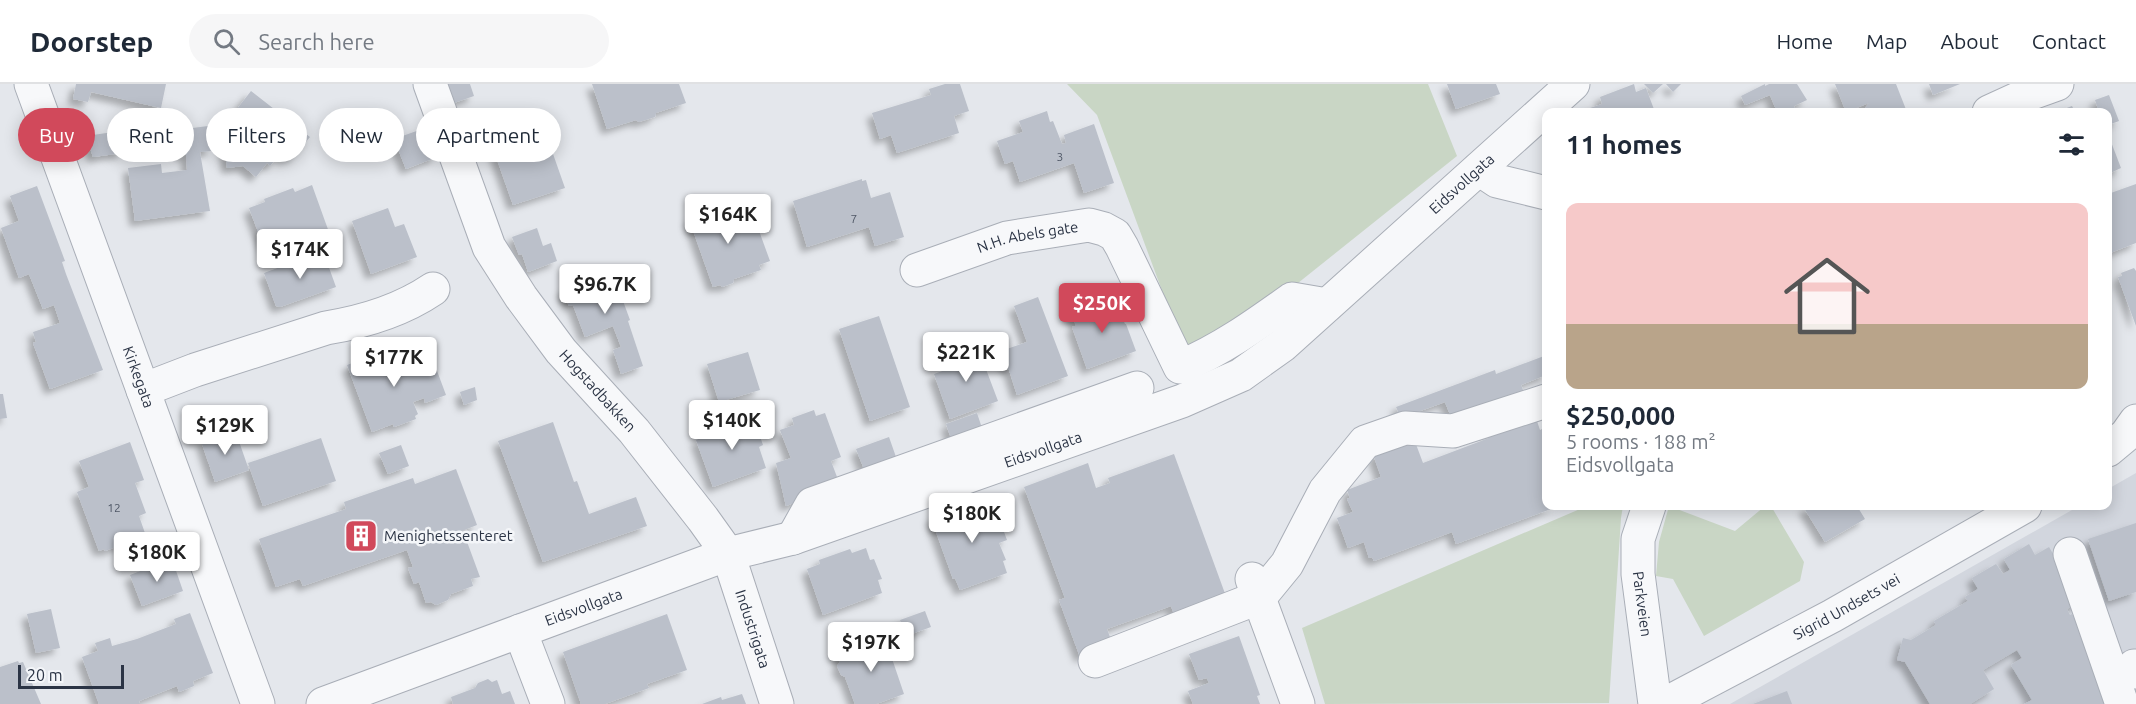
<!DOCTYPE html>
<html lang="en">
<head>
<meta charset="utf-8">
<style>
	body { margin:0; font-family:Ubuntu,sans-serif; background:#f6f6f7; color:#1f2937; height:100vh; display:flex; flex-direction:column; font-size:22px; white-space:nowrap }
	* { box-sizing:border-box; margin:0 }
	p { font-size:20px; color:#747a83 }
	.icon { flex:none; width:33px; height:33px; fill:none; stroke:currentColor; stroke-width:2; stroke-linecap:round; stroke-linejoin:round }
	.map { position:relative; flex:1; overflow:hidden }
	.side { position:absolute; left:1542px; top:24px; width:570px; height:402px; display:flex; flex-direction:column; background:#fff; border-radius:12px; box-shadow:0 3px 15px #0003 }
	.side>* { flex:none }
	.banner { position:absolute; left:18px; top:24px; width:570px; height:54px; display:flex; gap:12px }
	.scale { position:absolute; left:18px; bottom:15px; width:106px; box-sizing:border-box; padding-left:6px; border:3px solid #2b3445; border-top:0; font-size:16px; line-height:21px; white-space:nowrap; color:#2b3445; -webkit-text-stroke:4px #f4f6f9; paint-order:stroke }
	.price { position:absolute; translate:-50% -51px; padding:0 14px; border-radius:6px; background:#fff; color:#222; font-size:20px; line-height:39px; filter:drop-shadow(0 2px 3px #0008) }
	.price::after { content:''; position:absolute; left:50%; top:36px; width:18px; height:14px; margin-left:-9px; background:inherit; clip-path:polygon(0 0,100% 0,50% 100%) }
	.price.on { background:#d1495b; color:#fff }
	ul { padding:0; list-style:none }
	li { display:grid; align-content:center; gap:12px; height:318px; padding:0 24px }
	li+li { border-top:2px solid #e0e1e3 }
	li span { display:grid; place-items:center; height:186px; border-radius:12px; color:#555 }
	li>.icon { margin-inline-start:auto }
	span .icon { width:108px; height:108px; fill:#fffc; stroke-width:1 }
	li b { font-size:26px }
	h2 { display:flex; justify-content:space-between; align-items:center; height:72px; padding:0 24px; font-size:26px }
	.pill { padding:0 21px; border-radius:27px; background:#fff; box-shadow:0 3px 15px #0003; font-size:21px; line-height:54px }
	.pill.on { background:#d1495b; color:#fff }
	header { display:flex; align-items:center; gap:36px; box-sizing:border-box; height:84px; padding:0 30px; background:#fff; border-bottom:2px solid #e0e1e3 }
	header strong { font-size:28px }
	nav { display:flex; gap:33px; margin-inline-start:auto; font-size:21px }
	.search { width:420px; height:54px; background:#f6f6f7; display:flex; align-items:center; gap:15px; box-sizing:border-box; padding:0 21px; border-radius:33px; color:#747a83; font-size:22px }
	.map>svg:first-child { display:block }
</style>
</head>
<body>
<header>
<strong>Doorstep</strong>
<div class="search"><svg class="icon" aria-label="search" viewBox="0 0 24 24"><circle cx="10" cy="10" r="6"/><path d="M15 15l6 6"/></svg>Search here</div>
<nav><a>Home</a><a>Map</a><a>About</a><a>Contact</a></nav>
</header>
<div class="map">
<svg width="2136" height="620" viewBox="0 0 2136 620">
	<defs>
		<filter id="shadow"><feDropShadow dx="-5.5" dy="5.5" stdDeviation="3" flood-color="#0004"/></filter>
	</defs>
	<rect width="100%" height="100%" fill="#e4e7ec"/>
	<path fill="#d2d6de" d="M2136,389V620H1730L2079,422H2108V405Z"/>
	<path fill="#c9d6c5" d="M1067,0H1428L1457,72L1278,215L1184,266L1097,31Z
		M1587,422H1623L1621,434L1609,619L1325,620L1302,544Z
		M1669,422L1735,447L1765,422H1771L1804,478L1800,497L1704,552L1673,495L1656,492L1659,458Z"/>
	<path fill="#bbc0ca" filter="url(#shadow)" d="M76,0H166L161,24L91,8L88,18L73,15Z
		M440,0H470L474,12L445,22Z
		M592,0H679L686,19L656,29L655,33L639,38L636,36L607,45Z
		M945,0H960L969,27L954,32L959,49L897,69L891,51L880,55L872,29L931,11L929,5Z
		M1447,0H1496L1500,10L1456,25Z
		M1634,0L1636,8L1646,4L1655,28H1592L1590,24L1602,20L1600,13Z
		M1644,0H1663L1653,9Z
		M1666,0H1681L1673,8Z
		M1765,0V2L1769,0H1797L1807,16L1794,22L1796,28H1777L1770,11L1745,21L1741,12Z
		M1835,0H1896L1907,28H1862L1869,19L1846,28Z
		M1929,0H1960L1933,11Z
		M251,7L310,53L292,75L289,72L286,76L279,71L270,82L267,79L256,93L243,82L227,84L223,51L239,50L237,25Z
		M2109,11L2119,37L2108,41V28H2099L2095,16Z
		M2072,22L2075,28H2056Z
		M1047,27L1050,38L1053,37L1062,60L1066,59L1064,51L1094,40L1114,99L1084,109L1074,79L1020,98L1013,77L1005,80L997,57L1023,48L1019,37Z
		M540,33L565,104L513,121L488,50Z
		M208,42L212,67L200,68L210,127L135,137L128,84L161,80L162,89L187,86L186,70L180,71L177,46Z
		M425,44L437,73L406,85L394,55Z
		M120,47L123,69L93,73L86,52Z
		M2108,50L2121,84L2108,90Z
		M862,95V97L866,96L871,114L890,108L904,153L875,162L869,143L807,163L793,117Z
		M2136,100V159L2110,169L2108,163V110Z
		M312,101L330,151L268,174L249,124L265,118L264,115L293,104L295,108Z
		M37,102L65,177L62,178L66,190L103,286L50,305L33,259L36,258L33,248L60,239L54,221L43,225L29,190L19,194L1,144L19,137L10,112Z
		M738,118L748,148L758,144L770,177L759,181L761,186L734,195L733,199L722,203L720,201L713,203L689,135Z
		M388,124L395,143L404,140L417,173L371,190L352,137Z
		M537,144L543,162L551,159L557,177L528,188L522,170L519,171L512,153Z
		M323,167L336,203L280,223L276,222L264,189Z
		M601,184L603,190L612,187L630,236L628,237L643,282L621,290L613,266L621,263L613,242L585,253L573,221L569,222L562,206L595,194L592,187Z
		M2134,184L2136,187V242L2118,193L2122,192L2121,189Z
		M1038,213L1068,292L1017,311L1009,286H1008L1001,267L1027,258L1014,222Z
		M1111,214L1116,227L1119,226L1125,240H1126L1136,267L1087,285L1072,243L1076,242L1071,228Z
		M879,232L910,323L870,337L839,245Z
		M974,258L979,273L981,272L998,317L950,335L934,290L959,281L954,266Z
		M393,264L403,291L414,287L409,275L430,268L446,311L425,319L424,314L413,318L418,330L415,332L416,335L394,343L393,340L372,348L347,281Z
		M748,268L760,306L719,318L707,280Z
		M1544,272L1546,291L1521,301L1525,311L1453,338L1445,318L1401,334L1396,323L1495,286L1496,290Z
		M475,303L477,316L464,321L460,308Z
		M0,310H3L7,334L0,335Z
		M814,326L816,332L825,329L841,373L831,377L840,401L786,422L776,379L791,374L780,346L794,341L792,334Z
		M977,329L984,350L953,360L946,340Z
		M1535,331L1540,346L1546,343V422H1559L1456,460L1452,448L1374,477L1372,473L1369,474L1364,458L1348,464L1337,434L1353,428L1347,415L1350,414L1347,406L1381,393L1373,370L1414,355L1423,379L1489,354L1487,348Z
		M742,333L744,339L754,335L763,361L759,363L766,384L713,403L696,356L714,349L712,343Z
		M553,338L574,398L577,397L589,430L636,413L647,442L543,478L498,357Z
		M235,346L249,386L215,398L201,357Z
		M889,353L896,373L864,385L856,365Z
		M321,354L336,397L263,422L248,379Z
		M130,358L144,396L135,399L146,429L139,432L146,452L105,467L104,465L99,467L77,408L89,403L79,377Z
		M401,361L409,382L388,390L379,369Z
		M1174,370L1227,515L1175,533L1171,522L1107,545L1113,561L1080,573L1059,516L1065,514L1024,403L1088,379L1096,404L1110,399L1108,394Z
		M456,385L477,441L454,450L457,458L466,455L480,493L471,495L473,502L451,510L448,516L436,521L431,518L426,519L419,498L414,500L408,484L413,483L407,466L303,502L300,495L276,503L259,455L346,425L344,418L413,394L415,400Z
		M984,415L989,432L997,429L1007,456L999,459L1006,476L1003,477L1007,489L960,506L955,494L953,495L931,434Z
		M1808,422H1857L1865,435L1825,458L1804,424Z
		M2136,439V508L2109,517L2088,455Z
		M2029,460L2035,471L2049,463L2081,517L2067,525L2070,531L2072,530L2100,579L2114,614L2104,620H2024L2032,616L2011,581L2022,574L2017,566L1983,586L1994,605L1970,620H1930L1905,578L1897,576L1903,554L1911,556L1936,541L1934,537L1968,517L1965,513L1978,505L1972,494L1996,480L2003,490L2010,486L2004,475Z
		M866,464L870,476L874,475L882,495L878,496L882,509L823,531L807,485L820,480L819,476L850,465L852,469Z
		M172,475L183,507L142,522L130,491Z
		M51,525L60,564L36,569L27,530Z
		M925,527L931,543L906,552L900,536Z
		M190,529L213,589L193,597L194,602L179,608L177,602L139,617L140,620H99L82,573L98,567L95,559L110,554L112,562L137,555L176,540L174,535Z
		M667,530L687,586L647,600L649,604L605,620H581L563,568Z
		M1239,552L1260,611L1257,612L1260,620H1193L1188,607L1209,599L1207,594L1199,596L1189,570Z
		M885,554L904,610L876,620H855L845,593L841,591L837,582L840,578L838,570Z
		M18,577L19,579L23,578L41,620H0V583Z
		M488,595L492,598L497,596L502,610L510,607L515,620H453L451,613L475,604L478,599Z
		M1787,607L1792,620H1753Z
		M742,610L746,620H702L721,613L722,616Z"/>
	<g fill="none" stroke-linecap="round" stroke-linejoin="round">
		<defs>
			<g id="minor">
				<path id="s1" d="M31,0L258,620"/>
				<path id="s2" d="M430,0L489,163L521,213L561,267L634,347L703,435L728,470L777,620"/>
				<path d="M1989,28L2026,11L2057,0"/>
				<path d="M1479,85L1497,97L1546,109"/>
				<path id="s3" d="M917,186L1007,154L1089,141L1104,145L1115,151L1122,163L1180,283C1221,266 1257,240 1292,215L1327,221"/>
				<path d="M143,306L195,286L326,244C363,238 402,226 433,205"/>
				<path d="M2108,366L2126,351L2136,337"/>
				<path id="s4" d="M1649,422L1638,455V490L1655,620"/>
				<path d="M793,454L812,420L1137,304"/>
				<path d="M2070,470L2122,620"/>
				<path d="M1252,495L1298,620"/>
				<path d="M520,547L548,620"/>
				<path d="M1095,577L1260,513L1287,480L1325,407L1365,358L1405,344L1453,347L1546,317"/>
				<path d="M2134,582L2136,588"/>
				<path id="s5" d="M323,620L728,470L793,454L1182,317L1241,291L1283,261L1573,0"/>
				<path id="s6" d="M1665,620L1832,532L2025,422"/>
			</g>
		</defs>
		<use href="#minor" stroke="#a9aeb7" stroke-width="35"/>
		<use href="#minor" stroke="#f7f8fa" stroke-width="33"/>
	</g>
	<defs>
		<symbol id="building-square" viewBox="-11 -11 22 22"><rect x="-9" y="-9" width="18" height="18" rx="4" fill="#d1495b" stroke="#f4f6f9"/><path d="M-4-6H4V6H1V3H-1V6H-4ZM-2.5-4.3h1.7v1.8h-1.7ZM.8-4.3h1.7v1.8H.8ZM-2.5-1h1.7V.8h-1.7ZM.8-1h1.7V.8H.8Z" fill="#fff"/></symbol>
	</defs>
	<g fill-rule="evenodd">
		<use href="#building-square" x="342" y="433" width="38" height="38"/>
	</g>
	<g text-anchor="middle" stroke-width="5" stroke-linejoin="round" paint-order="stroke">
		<g font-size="12" fill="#4f5766">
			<text x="1060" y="77">3</text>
			<text x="854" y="139">7</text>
			<text x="114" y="428">12</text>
		</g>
		<g font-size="15" fill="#2b3445" stroke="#f4f6f9">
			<text dy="5" stroke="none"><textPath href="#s5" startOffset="1268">Eidsvollgata</textPath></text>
			<text dy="5" stroke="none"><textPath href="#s3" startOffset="116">N.H. Abels gate</textPath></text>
			<text dy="5" stroke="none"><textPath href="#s1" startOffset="312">Kirkegata</textPath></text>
			<text dy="5" stroke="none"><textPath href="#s2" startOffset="354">Hogstadbakken</textPath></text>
			<text dy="5" stroke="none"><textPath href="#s5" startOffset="764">Eidsvollgata</textPath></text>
			<text dy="5" stroke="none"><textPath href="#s4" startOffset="100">Parkveien</textPath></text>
			<text dy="5" stroke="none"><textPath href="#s6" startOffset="206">Sigrid Undsets vei</textPath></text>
			<text dy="5" stroke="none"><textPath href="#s5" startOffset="278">Eidsvollgata</textPath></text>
			<text dy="5" stroke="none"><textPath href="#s2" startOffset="642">Industrigata</textPath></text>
		</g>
		<g font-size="15" fill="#2b3445" stroke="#f4f6f9" text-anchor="start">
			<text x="384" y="457">Menighetssenteret</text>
		</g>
	</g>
</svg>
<div class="scale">20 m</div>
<b class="price" style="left:728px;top:161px">$164K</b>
<b class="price" style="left:300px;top:196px">$174K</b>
<b class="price" style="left:605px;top:231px">$96.7K</b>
<b class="price on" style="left:1102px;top:250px">$250K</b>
<b class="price" style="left:966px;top:299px">$221K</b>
<b class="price" style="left:394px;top:304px">$177K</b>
<b class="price" style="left:732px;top:367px">$140K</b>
<b class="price" style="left:225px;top:372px">$129K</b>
<b class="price" style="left:972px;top:460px">$180K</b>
<b class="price" style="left:157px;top:499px">$180K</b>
<b class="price" style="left:871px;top:589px">$197K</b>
<div class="banner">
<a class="pill on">Buy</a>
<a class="pill">Rent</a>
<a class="pill">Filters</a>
<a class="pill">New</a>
<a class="pill">Apartment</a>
</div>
<section class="side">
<h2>11 homes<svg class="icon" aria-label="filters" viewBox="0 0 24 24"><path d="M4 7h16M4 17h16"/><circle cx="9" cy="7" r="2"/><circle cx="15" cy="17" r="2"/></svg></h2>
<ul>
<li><span style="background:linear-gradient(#f6c9c9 65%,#b9a48a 0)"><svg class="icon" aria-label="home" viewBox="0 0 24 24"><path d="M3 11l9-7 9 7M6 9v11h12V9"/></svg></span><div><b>$250,000</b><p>5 rooms · 188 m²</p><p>Eidsvollgata</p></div></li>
</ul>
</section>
</div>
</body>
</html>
